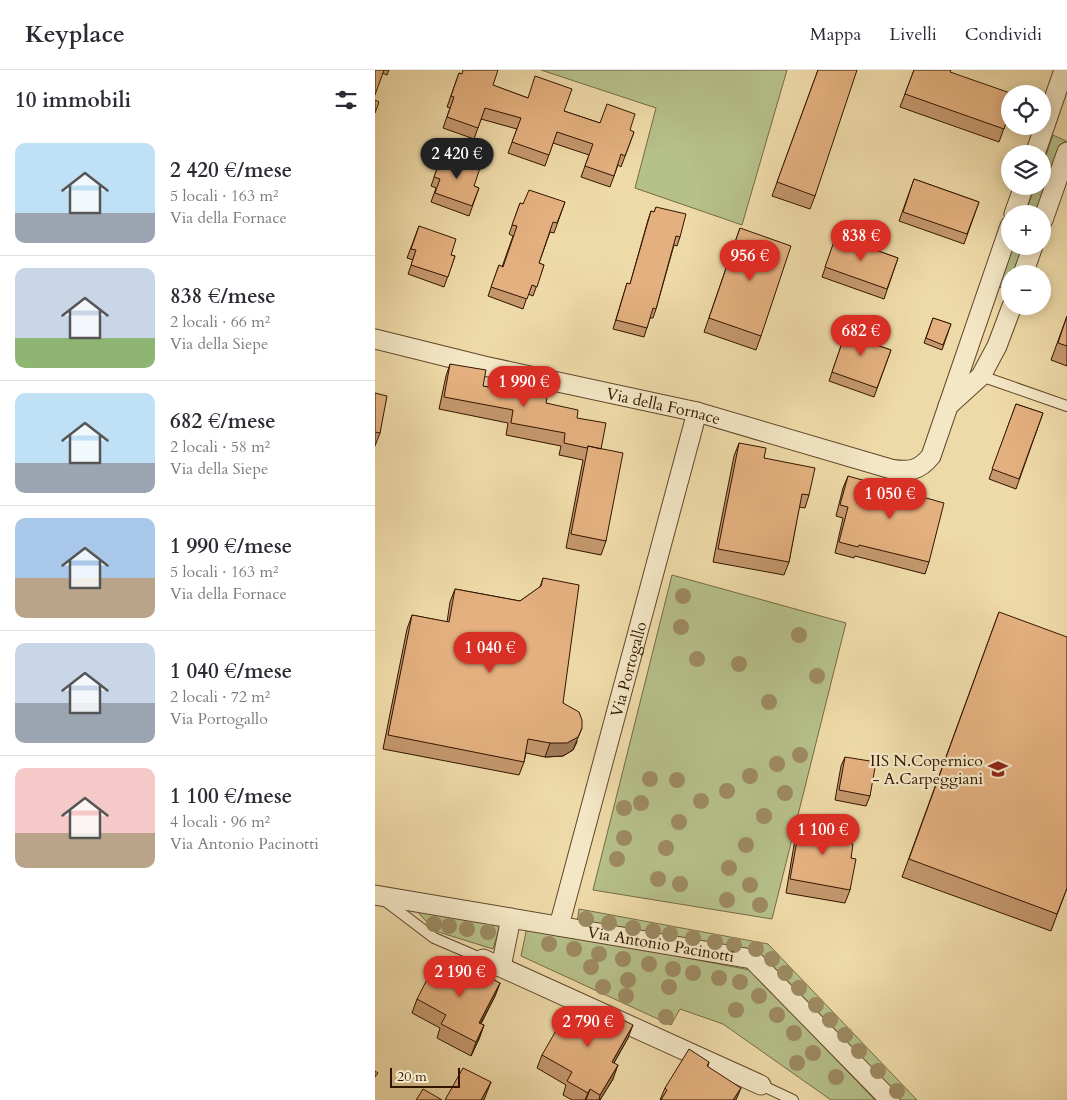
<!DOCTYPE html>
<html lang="it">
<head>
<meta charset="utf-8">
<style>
	body { margin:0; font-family:Cardo,serif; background:#f7f7f7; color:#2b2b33; height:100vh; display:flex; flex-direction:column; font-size:19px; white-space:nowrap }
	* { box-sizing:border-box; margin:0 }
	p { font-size:16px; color:#7c7c81 }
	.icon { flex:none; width:28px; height:28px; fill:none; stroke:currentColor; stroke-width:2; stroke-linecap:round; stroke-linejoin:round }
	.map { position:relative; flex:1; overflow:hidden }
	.details { display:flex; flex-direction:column; background:#fff; width:375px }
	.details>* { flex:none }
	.tools { position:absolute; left:626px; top:15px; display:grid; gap:10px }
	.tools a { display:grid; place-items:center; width:50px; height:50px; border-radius:50%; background:#fff; box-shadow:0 2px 12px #0003; font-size:25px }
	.scale { position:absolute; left:15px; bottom:12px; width:70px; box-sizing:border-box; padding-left:5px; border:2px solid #321500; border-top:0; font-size:14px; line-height:18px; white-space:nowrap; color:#321500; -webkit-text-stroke:4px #f4e7c6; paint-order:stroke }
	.price { position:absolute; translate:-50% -42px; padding:0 11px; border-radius:18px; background:#d93025; color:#fff; font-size:16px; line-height:32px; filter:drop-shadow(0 1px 2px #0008) }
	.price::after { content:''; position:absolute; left:50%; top:30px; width:15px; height:11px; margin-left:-8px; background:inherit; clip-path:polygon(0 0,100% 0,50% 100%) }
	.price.selected { background:#222; color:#fff }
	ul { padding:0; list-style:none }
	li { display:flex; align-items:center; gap:15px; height:125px; padding:0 15px }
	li+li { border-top:1px solid #e1e1e2 }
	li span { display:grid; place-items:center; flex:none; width:140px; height:100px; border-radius:10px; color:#555 }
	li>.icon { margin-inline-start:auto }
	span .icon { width:60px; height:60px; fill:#fffc; stroke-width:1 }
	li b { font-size:21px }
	h2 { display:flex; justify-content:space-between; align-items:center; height:60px; padding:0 15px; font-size:21px }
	header { display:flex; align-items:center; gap:30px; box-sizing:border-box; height:70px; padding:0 25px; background:#fff; border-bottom:1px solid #e1e1e2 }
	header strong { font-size:24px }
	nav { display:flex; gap:28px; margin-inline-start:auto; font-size:18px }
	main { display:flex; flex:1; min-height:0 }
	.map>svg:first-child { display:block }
</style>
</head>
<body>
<header>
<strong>Keyplace</strong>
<nav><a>Mappa</a><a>Livelli</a><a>Condividi</a></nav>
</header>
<main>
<section class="details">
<h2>10 immobili<svg class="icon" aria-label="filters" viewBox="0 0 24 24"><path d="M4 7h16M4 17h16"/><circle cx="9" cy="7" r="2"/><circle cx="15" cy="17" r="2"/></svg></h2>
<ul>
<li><span style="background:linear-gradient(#bfe0f5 70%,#9aa5b1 0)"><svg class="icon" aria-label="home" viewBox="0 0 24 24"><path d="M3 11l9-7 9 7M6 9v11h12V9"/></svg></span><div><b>2 420 €/mese</b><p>5 locali · 163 m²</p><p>Via della Fornace</p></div></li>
<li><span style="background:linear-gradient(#c9d6e8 70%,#8fb573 0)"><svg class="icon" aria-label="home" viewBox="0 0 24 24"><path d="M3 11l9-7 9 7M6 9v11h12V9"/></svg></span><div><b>838 €/mese</b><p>2 locali · 66 m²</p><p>Via della Siepe</p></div></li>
<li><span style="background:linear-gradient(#bfe0f5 70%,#9aa5b1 0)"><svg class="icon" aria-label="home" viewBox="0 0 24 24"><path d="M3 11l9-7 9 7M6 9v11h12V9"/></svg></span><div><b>682 €/mese</b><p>2 locali · 58 m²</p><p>Via della Siepe</p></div></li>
<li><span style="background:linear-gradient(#a9c7e8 60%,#b9a48a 0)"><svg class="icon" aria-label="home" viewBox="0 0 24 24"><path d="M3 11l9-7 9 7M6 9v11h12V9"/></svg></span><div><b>1 990 €/mese</b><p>5 locali · 163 m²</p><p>Via della Fornace</p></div></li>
<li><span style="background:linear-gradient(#c9d6e8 60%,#9aa5b1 0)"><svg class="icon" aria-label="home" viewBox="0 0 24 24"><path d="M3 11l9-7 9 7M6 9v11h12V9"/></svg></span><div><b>1 040 €/mese</b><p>2 locali · 72 m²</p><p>Via Portogallo</p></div></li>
<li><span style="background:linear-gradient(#f6c9c9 65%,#b9a48a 0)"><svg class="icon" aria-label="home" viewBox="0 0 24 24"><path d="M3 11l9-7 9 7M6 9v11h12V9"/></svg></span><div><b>1 100 €/mese</b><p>4 locali · 96 m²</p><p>Via Antonio Pacinotti</p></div></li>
</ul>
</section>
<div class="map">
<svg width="692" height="1030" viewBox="0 0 692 1030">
	<rect width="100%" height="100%" fill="#eedaa8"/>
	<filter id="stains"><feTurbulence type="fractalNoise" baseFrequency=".004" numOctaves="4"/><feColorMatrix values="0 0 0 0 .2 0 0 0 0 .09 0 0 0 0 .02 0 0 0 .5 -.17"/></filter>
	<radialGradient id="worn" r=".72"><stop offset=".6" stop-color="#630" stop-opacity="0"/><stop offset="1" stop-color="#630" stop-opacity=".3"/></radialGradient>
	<path fill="#b6c089" stroke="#746a44" d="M166,0H412L367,155L260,118L281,38Z
		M678,65L691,71L664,144H650L660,116H668V94Z
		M638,176H652L642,204H635V220L624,217Z
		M297,505L471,553L397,849L218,820Z
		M40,839L125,855L118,879L60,861Z
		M204,839L393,874L542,1030H523L383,884L202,853Z
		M152,857L375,900L500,1030H456L348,954L305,939L296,955L146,886Z"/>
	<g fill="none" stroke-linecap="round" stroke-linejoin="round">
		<defs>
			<path id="service" d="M606,306L692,336
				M9,830L59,868L108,889
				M386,1015L418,1030"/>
			<g id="minor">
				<path d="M660,84L689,0"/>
				<path d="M639,144L649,116"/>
				<path d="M668,150L692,82"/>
				<path d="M648,204L658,176"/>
				<path id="s1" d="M0,269L109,296L322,342L516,399C534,402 544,401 556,386L635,156"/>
				<path d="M573,336L606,306L622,276L637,236"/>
				<path id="s2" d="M0,825L377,889L515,1030"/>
				<path id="s3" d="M184,856L322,342"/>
				<path d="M108,889L386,1015"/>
				<path d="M126,897L136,848"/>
			</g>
		</defs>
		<use href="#service" stroke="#61462a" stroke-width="12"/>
		<use href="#minor" stroke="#61462a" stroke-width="21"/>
		<use href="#service" stroke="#f4e7c6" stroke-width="10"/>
		<use href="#minor" stroke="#f4e7c6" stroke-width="19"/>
	</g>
	<g fill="#9d8a62">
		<circle cx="308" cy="526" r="8"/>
		<circle cx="306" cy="557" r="8"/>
		<circle cx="424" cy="565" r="8"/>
		<circle cx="322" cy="589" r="8"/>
		<circle cx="364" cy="594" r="8"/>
		<circle cx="442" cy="606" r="8"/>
		<circle cx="394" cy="632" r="8"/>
		<circle cx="425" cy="685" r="8"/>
		<circle cx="402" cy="694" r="8"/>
		<circle cx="375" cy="706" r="8"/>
		<circle cx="275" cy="709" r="8"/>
		<circle cx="302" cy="710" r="8"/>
		<circle cx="352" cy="721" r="8"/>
		<circle cx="410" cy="723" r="8"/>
		<circle cx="326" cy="731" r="8"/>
		<circle cx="266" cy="733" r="8"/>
		<circle cx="249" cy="738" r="8"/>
		<circle cx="389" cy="746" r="8"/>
		<circle cx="304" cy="752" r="8"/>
		<circle cx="249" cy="768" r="8"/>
		<circle cx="371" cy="775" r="8"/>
		<circle cx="291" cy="778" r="8"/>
		<circle cx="242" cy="789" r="8"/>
		<circle cx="354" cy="798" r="8"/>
		<circle cx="283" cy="809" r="8"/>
		<circle cx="305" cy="814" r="8"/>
		<circle cx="375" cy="815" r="8"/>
		<circle cx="352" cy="830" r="8"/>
		<circle cx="385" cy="835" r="8"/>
		<circle cx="211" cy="849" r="8"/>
		<circle cx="234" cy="853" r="8"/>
		<circle cx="59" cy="854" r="8"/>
		<circle cx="74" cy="856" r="8"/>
		<circle cx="258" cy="858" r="8"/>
		<circle cx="92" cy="859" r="8"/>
		<circle cx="278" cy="861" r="8"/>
		<circle cx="113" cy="862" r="8"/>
		<circle cx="295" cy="864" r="8"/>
		<circle cx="318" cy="868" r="8"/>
		<circle cx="340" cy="872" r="8"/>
		<circle cx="174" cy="874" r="8"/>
		<circle cx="359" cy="875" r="8"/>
		<circle cx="199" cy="879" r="8"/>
		<circle cx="381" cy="879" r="8"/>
		<circle cx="224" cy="884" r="8"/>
		<circle cx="248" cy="889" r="8"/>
		<circle cx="397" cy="889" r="8"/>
		<circle cx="274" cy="894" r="8"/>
		<circle cx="216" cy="897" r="8"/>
		<circle cx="298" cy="899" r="8"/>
		<circle cx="318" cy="903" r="8"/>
		<circle cx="410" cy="903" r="8"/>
		<circle cx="344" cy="908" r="8"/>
		<circle cx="253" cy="910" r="8"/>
		<circle cx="365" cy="912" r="8"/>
		<circle cx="228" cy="917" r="8"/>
		<circle cx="294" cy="917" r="8"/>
		<circle cx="424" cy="918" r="8"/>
		<circle cx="251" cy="926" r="8"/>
		<circle cx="384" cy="926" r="8"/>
		<circle cx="441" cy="935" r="8"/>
		<circle cx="361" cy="940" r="8"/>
		<circle cx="402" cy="945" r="8"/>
		<circle cx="291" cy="947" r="8"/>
		<circle cx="455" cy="950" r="8"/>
		<circle cx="419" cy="963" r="8"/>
		<circle cx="470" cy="965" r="8"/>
		<circle cx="484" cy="981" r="8"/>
		<circle cx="438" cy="983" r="8"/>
		<circle cx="422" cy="993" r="8"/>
		<circle cx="503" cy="1001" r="8"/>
		<circle cx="461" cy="1007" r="8"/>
		<circle cx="522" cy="1021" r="8"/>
	</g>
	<path fill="#c4976d" stroke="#321500" d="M0,0H14L12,5Z
		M443,0L440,126L435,139L397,126Z
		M539,0L635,41L624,72L525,37Z
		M84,3L189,41L225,53L259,62L246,97L243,95L235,117L206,107L214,85L178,73L170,96L133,83L142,59L106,49L99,69L68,58L75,38L72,37Z
		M67,85L99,116L104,118L94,146L56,132L61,118L56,116Z
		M539,109L604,132L589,174L524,151Z
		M190,132L179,163L175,162L164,193L169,195L158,226L153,224L148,239L113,226L124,195L127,197L138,166L134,164L145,133L148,134Z
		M281,137L305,167L302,176L299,175L281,239L278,248H275L269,267L238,259L252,213L255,214L273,150L276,141L279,142Z
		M44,156L76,185L80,186L69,217L33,204L38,190L32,188Z
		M365,158L386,266L381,280L329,262Z
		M461,166L523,188L509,229L447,207Z
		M692,246V296L676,290Z
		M558,248L576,254L567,280L549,273Z
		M475,250L489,271L516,280L499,327L454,311Z
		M75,294L108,316L171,333L202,348L226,379L231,471L226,485L191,478L208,390L184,385L186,376L131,365L133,353L64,339L71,306Z
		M0,323L5,363L0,376Z
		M641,334L668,343L641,419L614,409Z
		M364,373L389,388L434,425L430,438L424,437L414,492L409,505L338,492L359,386Z
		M473,406L554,492L550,504L480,486L479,488L460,483L468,448L461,446L468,418Z
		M168,508L188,633L202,672L198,680L188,686L170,687L151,683L149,692L144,705L8,679L32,559L37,545L72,552L75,532L80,519L145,531L165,517Z
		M624,542L692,818L676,861L527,807Z
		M470,687L495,726L491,736L460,730L466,696Z
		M426,749L472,773L476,788L475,820L470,833L411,823L421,763Z
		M125,913L120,926L106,954L109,955L104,969L96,986L62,968L65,958L37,943L42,929Z
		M220,953L253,968L239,993L238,1009L225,1030H197L188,1025L191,1015L162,998L167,985Z
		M334,992L333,996L285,1030L290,1018Z"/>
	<path fill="#a07b59" stroke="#321500" d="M207,658L198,680L188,686L170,687L175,673Z
		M125,913L120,926L99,966L104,953Z
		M109,955L104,969L96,986L101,972Z
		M258,955L253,968L232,1005L237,992Z
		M243,995L238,1009L225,1030H224L225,1025Z
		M116,1012L109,1030H106Z
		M366,1018L361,1030H358Z
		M215,1019L211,1030H210L213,1023Z"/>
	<path fill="#e4b07f" stroke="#321500" d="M0,0H9L0,25Z
		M88,0H123L118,15L153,28L160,6L197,19L189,41L225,53L232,34L260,44L255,60L259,62L250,86L246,84L239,106L210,96L218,74L182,62L174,85L137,72L146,48L110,38L103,58L72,47L79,27L76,26L84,3L87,4Z
		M443,0H482L440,126L402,112Z
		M539,0H576L575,2L638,24H635V41L629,59L530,24Z
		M0,30L4,32L0,43Z
		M67,85L105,98L99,116L104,118L97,136L60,123L65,109L59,107Z
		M539,109L604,132L592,164L528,142Z
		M154,120L190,132L182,153L178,152L164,193L169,195L162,217L157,215L152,229L116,217L124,195L128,197L142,156L137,155L145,133L148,134Z
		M281,137L311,144L305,167L301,166L281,239L278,238L272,258L241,250L252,213L255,214L276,141L279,142Z
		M44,156L81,169L76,185L80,186L73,207L36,195L41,180L36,179Z
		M365,158L416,176L386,266L334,248Z
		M461,166L523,188L512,219L450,197Z
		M692,246V276L683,273Z
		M558,248L576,254L568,275L551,268Z
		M475,250L494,257L489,271L516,280L502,318L457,302Z
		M75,294L111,300L108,316L172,328L171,333L203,340L202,348L231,353L226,379L213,376L212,378L189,373L190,363L136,353L138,340L69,327Z
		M0,323L12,326L5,363L0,362Z
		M641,334L668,343L644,409L617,399Z
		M364,373L391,378L389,388L440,398L434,425L427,424L414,492L343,479Z
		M213,376L248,383L231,471L196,464Z
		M473,406L569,433L554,492L484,475L483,477L464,472L473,437L465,435Z
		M168,508L204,515L188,633L204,642L207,650V658L203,667L192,673H175L153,669L149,692L13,665L37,545L74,552L80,519L145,531L166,516Z
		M624,542L692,567V818L682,844L534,789Z
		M470,687L501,692L495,726L464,720Z
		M426,749L474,758L472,773L478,774L476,788L481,789L475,820L415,809Z
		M61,892L86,906L91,895L125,913L104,953L109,955L101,972L66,954L71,945L42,929Z
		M194,938L220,953L228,940L258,955L237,992L243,995L225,1025L215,1019L213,1023L192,1011L197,1002L167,985Z
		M314,979L334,992L332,996L366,1018L358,1030H286L292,1020L290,1018Z
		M88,998L116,1012L106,1030H70Z
		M0,1001L3,1003L0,1007Z
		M48,1019L67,1030H41Z"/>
	<defs>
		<symbol id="school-bare" viewBox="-9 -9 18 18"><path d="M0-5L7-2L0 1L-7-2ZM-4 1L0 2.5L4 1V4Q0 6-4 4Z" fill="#8f2418" stroke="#f4e7c6" stroke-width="2.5" paint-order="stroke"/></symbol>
	</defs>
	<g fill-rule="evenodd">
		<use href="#school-bare" x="609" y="685" width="28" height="28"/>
	</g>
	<g text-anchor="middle" stroke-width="4.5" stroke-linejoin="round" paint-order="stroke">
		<g font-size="16" fill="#321500" stroke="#f4e7c6">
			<text dy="6" stroke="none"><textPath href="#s1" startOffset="296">Via della Fornace</textPath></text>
			<text dy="6" stroke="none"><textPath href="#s3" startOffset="266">Via Portogallo</textPath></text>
			<text dy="6" stroke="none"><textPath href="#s2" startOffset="290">Via Antonio Pacinotti</textPath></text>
		</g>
		<g font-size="16" fill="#321500" stroke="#f4e7c6" text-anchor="end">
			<text x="608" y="696">IIS N.Copernico<tspan x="608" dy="18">- A.Carpeggiani</tspan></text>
		</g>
	</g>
	<rect width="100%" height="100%" filter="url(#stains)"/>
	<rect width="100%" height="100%" fill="url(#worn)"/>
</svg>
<div class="tools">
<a><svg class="icon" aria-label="locate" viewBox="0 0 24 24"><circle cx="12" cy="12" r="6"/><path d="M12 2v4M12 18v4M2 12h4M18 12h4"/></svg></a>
<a><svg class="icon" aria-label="layers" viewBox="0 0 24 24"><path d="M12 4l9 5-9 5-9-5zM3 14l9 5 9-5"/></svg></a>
<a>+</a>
<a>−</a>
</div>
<div class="scale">20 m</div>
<b class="price selected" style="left:82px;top:110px">2 420 €</b>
<b class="price" style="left:486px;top:192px">838 €</b>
<b class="price" style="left:375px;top:212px">956 €</b>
<b class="price" style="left:486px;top:287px">682 €</b>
<b class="price" style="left:149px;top:338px">1 990 €</b>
<b class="price" style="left:515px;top:450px">1 050 €</b>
<b class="price" style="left:115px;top:604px">1 040 €</b>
<b class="price" style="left:448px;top:786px">1 100 €</b>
<b class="price" style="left:85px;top:928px">2 190 €</b>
<b class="price" style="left:213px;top:978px">2 790 €</b>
</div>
</main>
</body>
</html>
